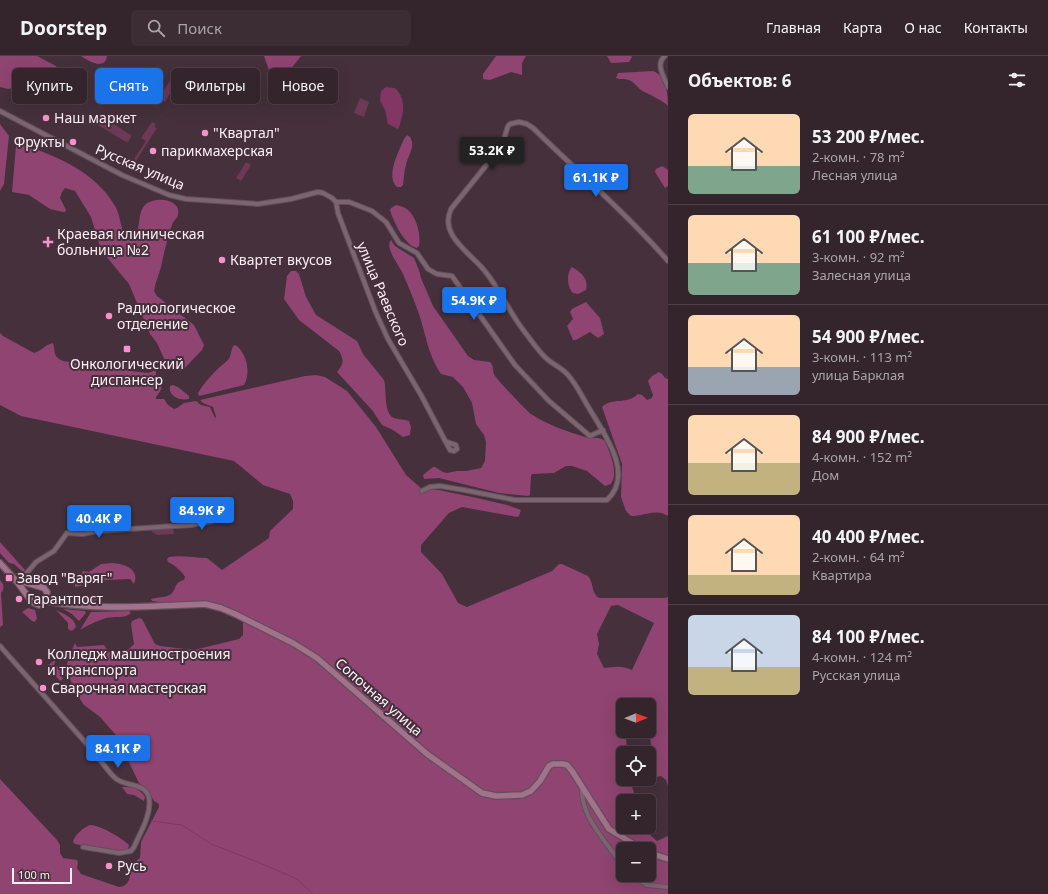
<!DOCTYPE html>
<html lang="ru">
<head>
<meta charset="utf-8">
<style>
	body { margin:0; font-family:"Noto Sans",sans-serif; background:#3c2c34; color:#f1f3f6; height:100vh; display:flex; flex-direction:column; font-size:15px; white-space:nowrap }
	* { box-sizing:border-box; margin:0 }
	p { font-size:13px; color:#a9a4a9 }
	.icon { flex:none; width:22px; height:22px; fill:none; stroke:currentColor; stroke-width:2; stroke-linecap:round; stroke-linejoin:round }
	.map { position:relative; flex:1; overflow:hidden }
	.sheet { display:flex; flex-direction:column; background:#34242c; width:380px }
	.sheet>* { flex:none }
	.banner { position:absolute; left:12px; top:12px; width:380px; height:36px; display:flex; gap:8px }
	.needle { width:26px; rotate:89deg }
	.fabs { position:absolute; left:616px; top:642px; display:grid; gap:8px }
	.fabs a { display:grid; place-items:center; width:40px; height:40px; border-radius:6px; background:#34242c; box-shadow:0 4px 16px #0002,0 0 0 1px #4e4148; font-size:20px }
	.scale { position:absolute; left:12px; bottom:10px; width:60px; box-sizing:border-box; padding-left:4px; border:2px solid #fceef5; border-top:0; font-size:11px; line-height:14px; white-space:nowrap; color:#fceef5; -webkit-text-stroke:3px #45303b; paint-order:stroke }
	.price { position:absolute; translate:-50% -34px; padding:0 9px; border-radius:4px; background:#1a73e8; color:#fff; font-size:13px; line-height:26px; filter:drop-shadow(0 1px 2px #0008) }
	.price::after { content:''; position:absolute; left:50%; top:24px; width:12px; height:9px; margin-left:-6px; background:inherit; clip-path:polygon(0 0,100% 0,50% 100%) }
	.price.on { background:#222; color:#fff }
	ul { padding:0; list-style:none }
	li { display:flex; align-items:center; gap:12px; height:100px; padding:0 20px }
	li+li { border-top:1px solid #4e4148 }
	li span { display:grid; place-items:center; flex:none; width:112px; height:80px; border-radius:6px; color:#555 }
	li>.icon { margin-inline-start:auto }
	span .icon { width:48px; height:48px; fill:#fffc; stroke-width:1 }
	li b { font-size:17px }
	h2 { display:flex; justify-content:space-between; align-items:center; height:48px; padding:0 20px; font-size:17px }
	.chip { padding:0 14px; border-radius:6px; background:#34242c; box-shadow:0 4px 16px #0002,0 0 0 1px #4e4148; font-size:14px; line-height:36px }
	.chip.on { background:#1a73e8; color:#fff }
	header { display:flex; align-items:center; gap:24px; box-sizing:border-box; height:56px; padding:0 20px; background:#34242c; border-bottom:1px solid #4e4148 }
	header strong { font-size:19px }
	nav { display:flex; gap:22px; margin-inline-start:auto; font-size:14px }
	.search { width:280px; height:36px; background:#3c2c34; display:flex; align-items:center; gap:10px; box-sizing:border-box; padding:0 14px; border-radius:6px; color:#a9a4a9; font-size:15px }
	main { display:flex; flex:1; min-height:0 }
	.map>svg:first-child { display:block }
</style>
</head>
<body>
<header>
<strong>Doorstep</strong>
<div class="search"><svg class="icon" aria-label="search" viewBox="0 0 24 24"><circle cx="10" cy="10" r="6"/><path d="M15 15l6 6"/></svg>Поиск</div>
<nav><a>Главная</a><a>Карта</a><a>О нас</a><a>Контакты</a></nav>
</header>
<main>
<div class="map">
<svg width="668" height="838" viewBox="0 0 668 838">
	<rect width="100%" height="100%" fill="#45303b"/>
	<path fill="#6d3957" d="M172,22L175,24V29L165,46L163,44L161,38Z
		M360,42L369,46L364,61L354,57Z
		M98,58L131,79V81L128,86H126L93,66Z
		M152,66L156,68L154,71L157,72L136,105L134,103L146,85L141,82Z
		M246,106L251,109L241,125L236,122Z
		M173,472L174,478L158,479L152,476V474Z"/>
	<path fill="#904471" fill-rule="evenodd" d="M0,0H37L56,10L65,26L78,36V40L75,42L70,41L34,30L8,33L0,31Z
		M81,0H107C105,15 88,5 81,0Z
		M264,0H301L271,38L268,35L270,17Z
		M496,0H526L522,7V19L511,16L490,24L483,23V18Z
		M607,0H631L632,1L629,6L611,7Z
		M653,15C666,19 668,38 668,50C664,45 648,38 641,34C637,31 634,26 629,24C624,22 620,24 616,22L618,17Z
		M0,68L9,80L4,128L0,135Z
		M407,79L410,81C416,91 408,99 406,109C404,115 404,122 403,129L401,131H397C385,121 399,95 404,83Z
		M18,88H22C57,101 95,115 115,150C121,160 120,172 126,182C131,184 133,183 136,180C140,171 138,157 144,150C151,140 182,141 178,159C177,163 173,165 172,169C167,183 164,197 161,211C159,219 155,227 154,235L157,240L194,269L204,289L202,294L182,315L175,314L167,309L157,287L150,278L129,228L101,194L91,161L75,135L65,132L62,136L60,142L66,154L65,156H63L50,153L29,139L12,136L16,90Z
		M662,110L668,114V130L665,132L655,116L656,113Z
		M396,149C400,150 405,151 408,154C417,162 421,179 419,190L417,192C405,190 393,165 390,154L391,152Z
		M391,184L395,190L414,202L419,214L421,222L433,250L468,300L474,304L490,306C494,310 492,313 494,318C495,322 527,355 531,358C548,369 566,375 585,381C593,383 599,380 605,385C610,398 619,416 611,428L605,430L587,415L572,410H566L554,417L532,418L531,420L530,439L528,440L499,437L439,422L424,423L423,419L433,411H435L443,416L447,417L457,415H466L481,412L485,405L486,386L484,379L476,368L472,347L463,331L453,321L441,318C429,301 426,281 420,261C415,246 409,232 403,218C399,209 386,194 390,185Z
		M572,211C581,216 589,223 586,234L578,238L573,237C567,231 566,217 572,211Z
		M291,215H296L299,218L306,241L316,259L357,285L363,298L384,324C387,332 383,358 394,362C399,364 404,363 409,365L411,371L410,379L403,381L393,374L382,369L372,354L337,316C344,307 344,304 339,295L299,264L284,243L287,220Z
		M586,246L600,262L604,278L598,282L590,276L576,284H573L567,270L573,263L570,256L572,253Z
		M0,277L3,280L34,297C41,295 46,288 53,287C56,296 52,300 63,305L139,316L148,317L156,314V320L160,322C163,332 162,333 156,341V343H164L168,349L174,353L177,352L184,347L196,345L201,349L210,351L215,362L216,361L213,351L203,347L200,344L305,320L316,319L325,321L347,335L376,371L406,419L422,433L439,434L477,442L507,449L521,454L519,460L517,461L462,451L449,457L421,489V496L442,518L458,547L467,551L552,515L559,508H562L588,520C594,527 591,537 599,542H665L668,541V730L666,724L661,720L657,721L654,717L649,719V698H651L652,695L649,675V649H623V661L616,662L617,673L626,680L627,697H623V723H636L630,725L637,745H623V771H646L650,779L657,785L668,780V838H0V723L57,784L60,789V797L63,802L77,804L78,806L77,812L81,818L119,831C131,830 130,819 131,809L140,802L141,786L159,751V748L154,745L147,733L139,727L115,678L100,661L84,649L77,639L66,614L68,603L75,587L77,591L104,589L109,596L129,593L134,588L131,568L132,565L139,562L142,563L155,588L160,590L194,594L239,583L243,579V564C237,553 214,546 202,545C193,545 185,547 177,547C168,547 160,546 152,545L151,543C157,541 166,542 171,538C177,533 173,527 184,524L185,521C183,516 173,508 168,506L167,503L169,501C182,499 194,502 207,502L222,514L269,482L270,475L293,453V445L290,438L263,429L234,405L21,360L0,349ZM618,549L654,567L632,614C621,609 615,611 604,612L597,598L599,588L597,578L611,550ZM623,793H649V819H623Z
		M234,289L237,290C247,299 251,317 244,329L199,340L198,337C204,327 213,317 221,310C223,308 226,306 228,304C232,299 230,294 234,289Z
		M659,316L662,318L665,322L668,323V460C657,452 644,460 631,460L626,455L621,441L622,408L602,351C612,341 627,349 638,338L642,339L647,344L652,342L653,339L648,325L652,320Z
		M173,329L178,331L189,340V343C180,345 168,341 170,330Z
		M0,486L25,514L23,516L14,508L9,507L0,497Z
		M112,507C125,508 140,513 134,528L130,523L107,524L75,531V528L83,515L89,516L101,508Z
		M0,524C4,529 5,532 1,537L3,569L0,571Z
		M95,539L97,543L95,546L82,547L77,544V542Z
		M28,552L35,554L37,562L35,566L32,565L22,556Z
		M63,553L85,555L86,557L79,565L72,558Z
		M56,554C64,558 75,562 76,571L72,575L68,573V567Z
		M91,556L129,555L131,557C125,563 114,560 106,562C97,565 88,569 80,574Z
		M56,603L54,609L58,611L63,623L60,625L47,610Z
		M122,731C132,731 140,732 145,741L144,745L134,739L127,738Z
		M90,769C100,769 122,782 129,789L128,793L118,796L75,788L73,786C75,778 83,772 90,769Z"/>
	<path fill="#813663" d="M386,31L395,32C404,40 405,53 401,64C400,68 400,70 398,73L388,68L385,54L380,45L381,35Z"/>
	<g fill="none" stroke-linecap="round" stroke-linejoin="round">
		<path stroke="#813663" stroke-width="1" d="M151,765L182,769L211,788L255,805L297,823L313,838"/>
		<defs>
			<path id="minor" d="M665,0C655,8 664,21 668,31
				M0,55L122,119L169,139L186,143L258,148L291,143L318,136L323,137L332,142L336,146L338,157L376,257L388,283L421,339L450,394L454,395L457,393L456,389L447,386
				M336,146H349L372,155L386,166L399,187L417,197L428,213L437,218L452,220L515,309L549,345L590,380L603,374
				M422,435L430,431L440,430L464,434L515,444H607C635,418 604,378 589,352C582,341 577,329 568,319C562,312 554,309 547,303C538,295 531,284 524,275C509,256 500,233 484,214C469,196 439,179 451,153L497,96L503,86L508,70L510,68L519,66L527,68L533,72C578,116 626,157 668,205
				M20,525L36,506L54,495L67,477L82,478L98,475L191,469L213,465
				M0,590C31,625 62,660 93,695C100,703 106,713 114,721C124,732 145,725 149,742C152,758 140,777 134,791L131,795L119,797L83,791
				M582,732C580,761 608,787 623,811
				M631,819L647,829L668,831"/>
			<path id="major" d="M0,507L18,527L32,546L39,549L46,545L47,536L44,532L14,523
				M46,545C95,555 155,550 205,548L221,552L235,558L293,587L317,602L427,698L482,737L496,740L522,739L531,735L540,725L549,710L553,708H563L567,709L572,715L609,773L642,793
				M649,797L668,803"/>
		</defs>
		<use href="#minor" stroke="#615059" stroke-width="6"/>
		<use href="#major" stroke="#615059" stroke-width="8"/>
		<use href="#minor" stroke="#7c6470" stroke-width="4"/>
		<use href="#major" stroke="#a2728c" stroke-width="5.5"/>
	</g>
	<g fill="#f890cb" stroke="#45303b" stroke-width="1.5">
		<circle cx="46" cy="62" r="4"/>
		<circle cx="205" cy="77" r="4"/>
		<circle cx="73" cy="86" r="4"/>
		<circle cx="153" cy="95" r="4"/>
		<path d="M46 180h4v4h4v4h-4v4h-4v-4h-4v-4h4z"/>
		<circle cx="222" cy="204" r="4"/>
		<circle cx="109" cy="260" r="4"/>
		<rect x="123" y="289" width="8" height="8" rx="2"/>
		<rect x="5" y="518" width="8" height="8" rx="2"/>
		<circle cx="19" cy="543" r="4"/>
		<circle cx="39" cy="606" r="4"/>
		<circle cx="43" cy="632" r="4"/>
		<circle cx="109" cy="810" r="4"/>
	</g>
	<g text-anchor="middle" stroke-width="4" stroke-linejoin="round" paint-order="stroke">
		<g font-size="14" fill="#fceef5" stroke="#45303b" text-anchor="start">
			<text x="54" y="67">Наш маркет</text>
			<text x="213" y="82">"Квартал"</text>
			<text x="65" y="91" text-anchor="end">Фрукты</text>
			<text x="161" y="100">парикмахерская</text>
			<text x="57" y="183">Краевая клиническая<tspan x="57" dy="16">больница №2</tspan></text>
			<text x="230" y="209">Квартет вкусов</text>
			<text x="117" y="257">Радиологическое<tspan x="117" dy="16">отделение</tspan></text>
			<text x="127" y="313" text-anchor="middle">Онкологический<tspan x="127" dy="16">диспансер</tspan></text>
			<text x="17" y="527">Завод "Варяг"</text>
			<text x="27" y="548">Гарантпост</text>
			<text x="47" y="603">Колледж машиностроения<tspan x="47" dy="16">и транспорта</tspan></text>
			<text x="51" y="637">Сварочная мастерская</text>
			<text x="117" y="815">Русь</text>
		</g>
		<g font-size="14" fill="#fceef5" stroke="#45303b">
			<text transform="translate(140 111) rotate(23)" y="5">Русская улица</text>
			<text transform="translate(383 238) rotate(67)" y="5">улица Раевского</text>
			<text transform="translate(379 641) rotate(41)" y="5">Сопочная улица</text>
		</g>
	</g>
</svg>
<div class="fabs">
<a><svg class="needle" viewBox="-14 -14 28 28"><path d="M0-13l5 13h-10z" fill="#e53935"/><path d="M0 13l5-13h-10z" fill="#a9a4a9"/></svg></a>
<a><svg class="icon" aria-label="locate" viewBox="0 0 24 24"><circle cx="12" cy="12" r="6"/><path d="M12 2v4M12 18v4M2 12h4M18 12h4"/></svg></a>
<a>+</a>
<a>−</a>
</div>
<div class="scale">100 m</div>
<b class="price on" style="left:492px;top:115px">53.2K ₽</b>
<b class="price" style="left:596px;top:142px">61.1K ₽</b>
<b class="price" style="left:474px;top:265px">54.9K ₽</b>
<b class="price" style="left:202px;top:475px">84.9K ₽</b>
<b class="price" style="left:99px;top:483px">40.4K ₽</b>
<b class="price" style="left:118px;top:713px">84.1K ₽</b>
<div class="banner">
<a class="chip">Купить</a>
<a class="chip on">Снять</a>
<a class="chip">Фильтры</a>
<a class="chip">Новое</a>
</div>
</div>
<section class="sheet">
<h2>Объектов: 6<svg class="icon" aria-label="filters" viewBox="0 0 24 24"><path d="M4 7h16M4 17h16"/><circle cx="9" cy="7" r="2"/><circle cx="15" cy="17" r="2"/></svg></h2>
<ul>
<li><span style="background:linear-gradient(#ffd9b3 65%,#7fa58c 0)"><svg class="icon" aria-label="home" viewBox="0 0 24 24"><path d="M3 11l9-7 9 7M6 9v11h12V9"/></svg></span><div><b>53 200 ₽/мес.</b><p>2-комн. · 78 m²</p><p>Лесная улица</p></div></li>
<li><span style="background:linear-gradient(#ffd9b3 60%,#7fa58c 0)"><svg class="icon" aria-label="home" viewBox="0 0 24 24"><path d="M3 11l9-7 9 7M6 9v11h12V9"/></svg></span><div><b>61 100 ₽/мес.</b><p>3-комн. · 92 m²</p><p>Залесная улица</p></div></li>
<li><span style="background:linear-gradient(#ffd9b3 65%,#9aa5b1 0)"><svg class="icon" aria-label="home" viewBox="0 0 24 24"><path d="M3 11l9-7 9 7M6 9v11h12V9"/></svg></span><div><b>54 900 ₽/мес.</b><p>3-комн. · 113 m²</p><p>улица Барклая</p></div></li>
<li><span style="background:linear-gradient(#ffd9b3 60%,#c2b280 0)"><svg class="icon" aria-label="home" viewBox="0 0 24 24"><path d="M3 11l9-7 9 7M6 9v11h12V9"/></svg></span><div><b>84 900 ₽/мес.</b><p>4-комн. · 152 m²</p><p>Дом</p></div></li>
<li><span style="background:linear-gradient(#ffd9b3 75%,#c2b280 0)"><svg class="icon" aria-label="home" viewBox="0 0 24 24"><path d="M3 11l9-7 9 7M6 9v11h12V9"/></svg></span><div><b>40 400 ₽/мес.</b><p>2-комн. · 64 m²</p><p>Квартира</p></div></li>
<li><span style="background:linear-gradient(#c9d6e8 65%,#c2b280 0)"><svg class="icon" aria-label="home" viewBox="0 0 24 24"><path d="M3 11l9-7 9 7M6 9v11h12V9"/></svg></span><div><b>84 100 ₽/мес.</b><p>4-комн. · 124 m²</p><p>Русская улица</p></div></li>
</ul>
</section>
</main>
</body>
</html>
